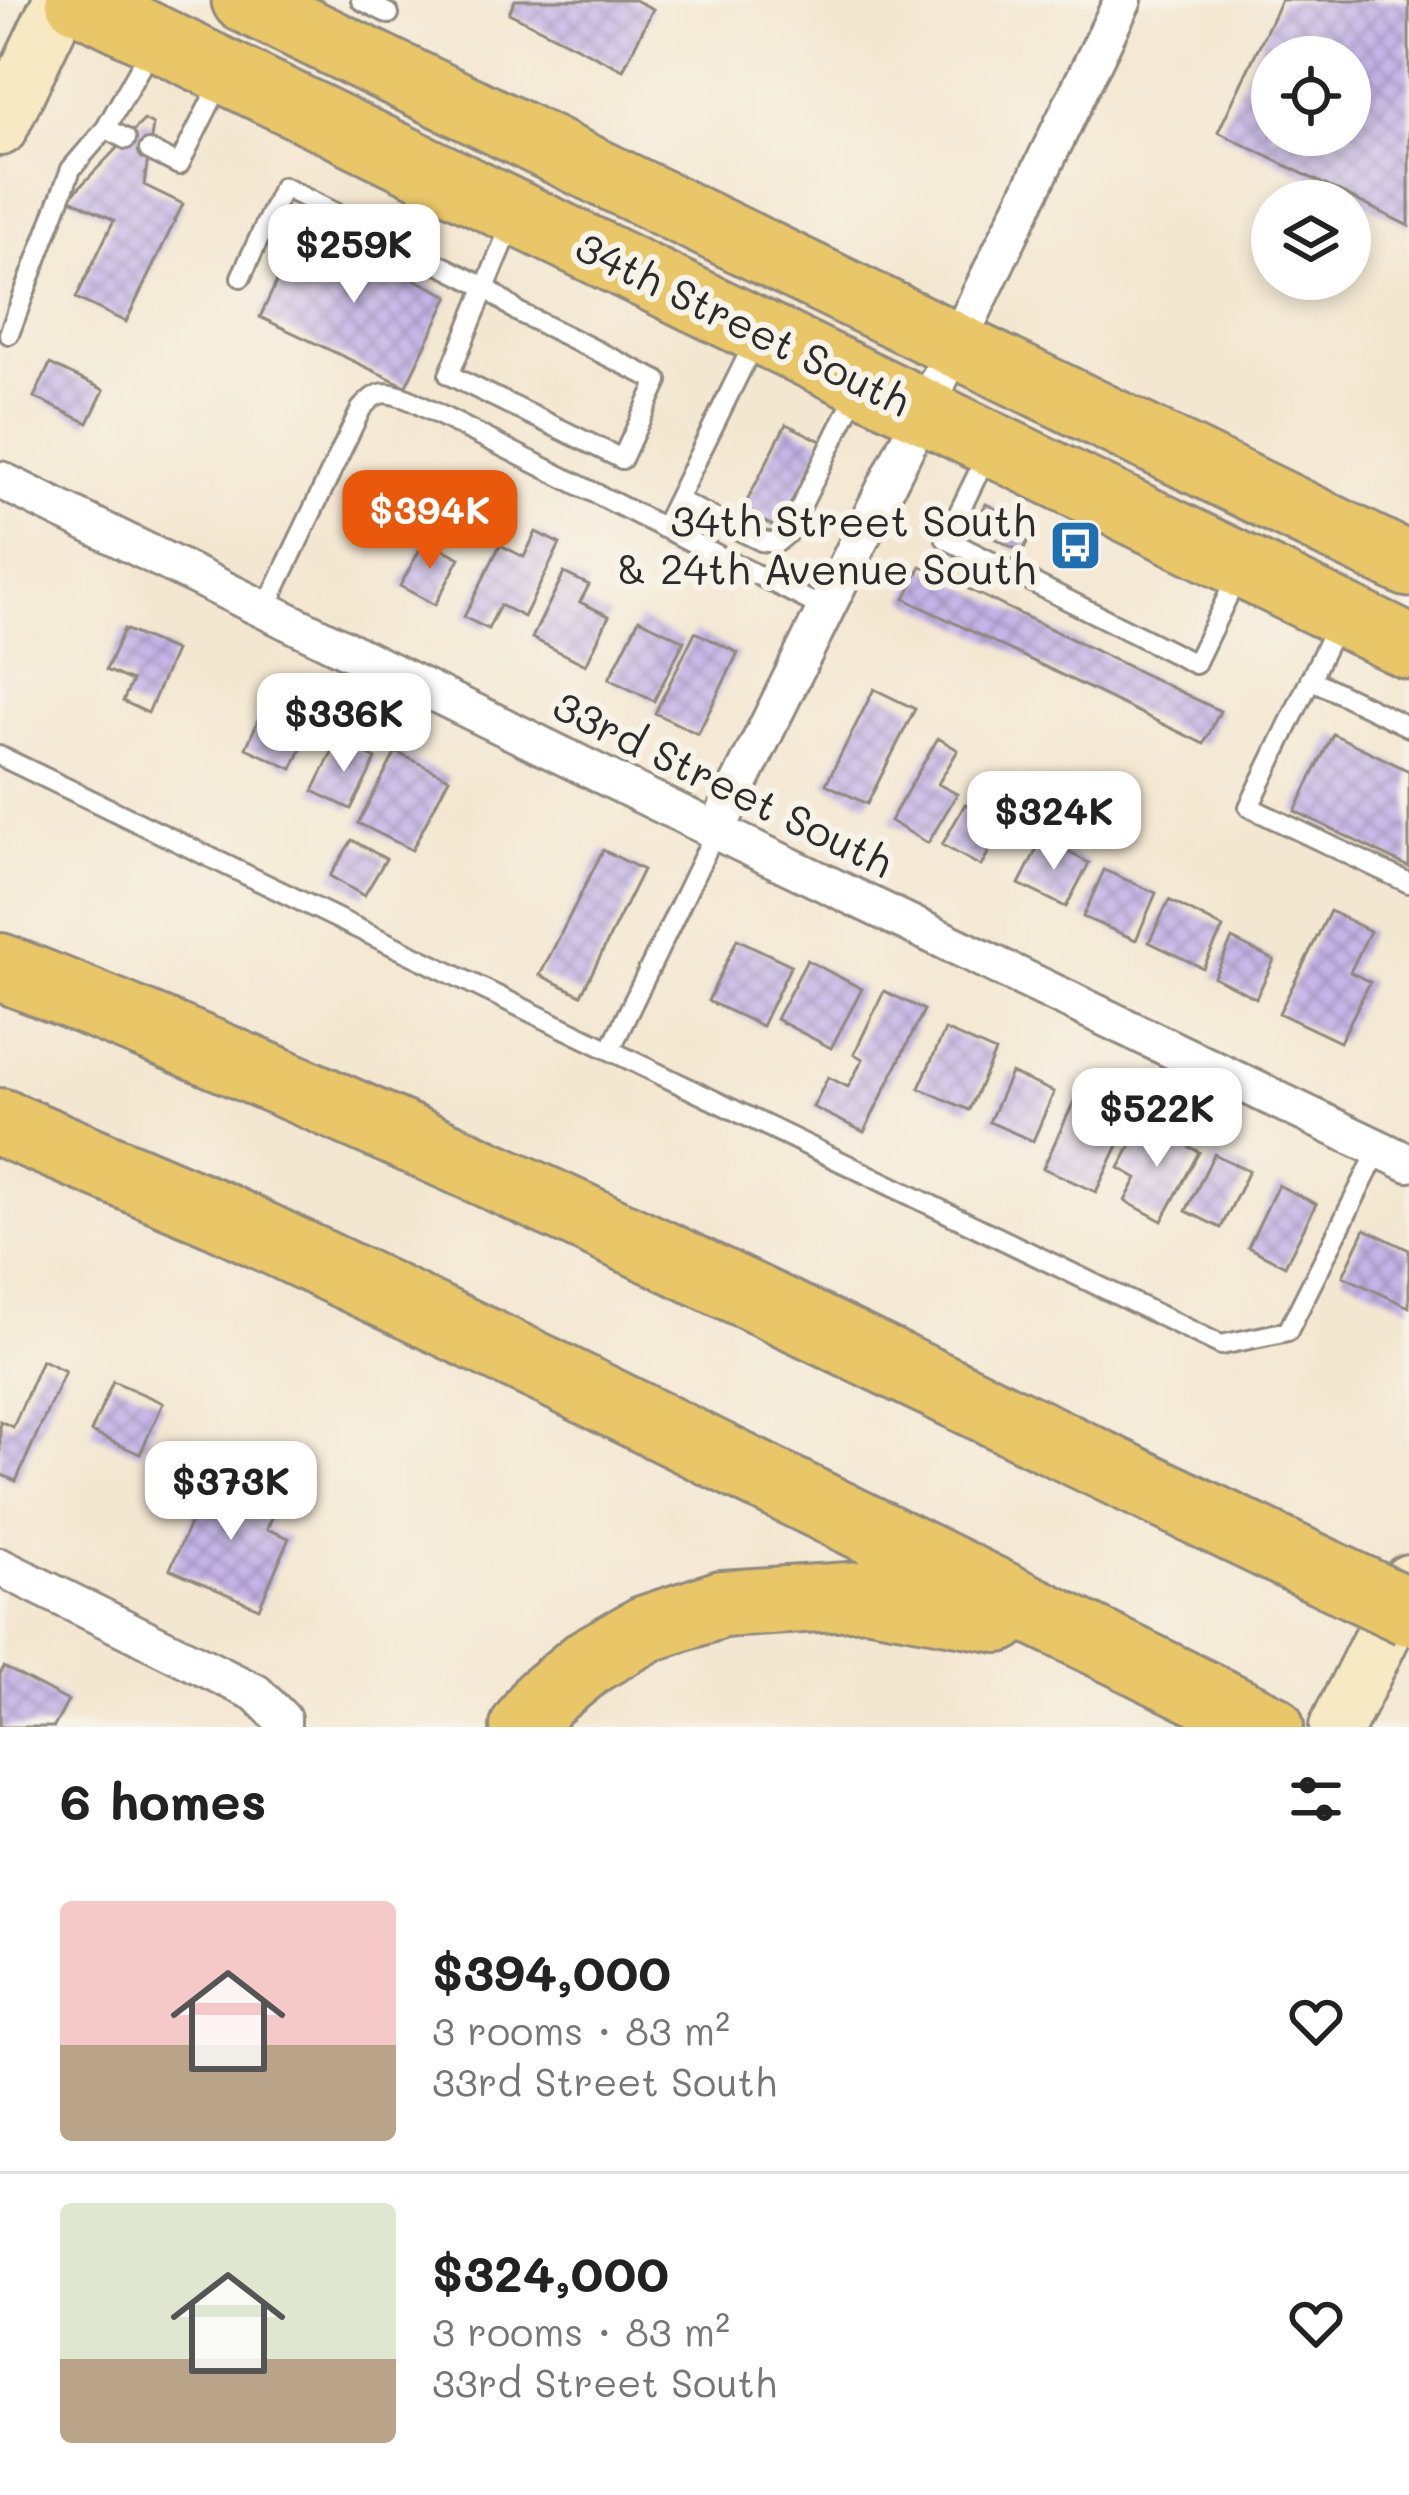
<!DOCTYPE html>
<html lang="en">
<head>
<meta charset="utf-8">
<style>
	body { margin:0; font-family:Mali,sans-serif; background:#f2f2f2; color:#222; height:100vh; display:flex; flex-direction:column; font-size:45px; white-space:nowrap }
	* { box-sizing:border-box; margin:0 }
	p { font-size:39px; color:#767676 }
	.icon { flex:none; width:66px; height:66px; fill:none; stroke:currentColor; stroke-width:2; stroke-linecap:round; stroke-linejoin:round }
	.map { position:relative; height:1727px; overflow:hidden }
	.panel { display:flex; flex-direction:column; background:#fff; flex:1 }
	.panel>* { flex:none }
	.controls { position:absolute; left:1251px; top:36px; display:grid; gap:24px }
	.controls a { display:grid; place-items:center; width:120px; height:120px; border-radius:50%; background:#fff; box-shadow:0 6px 18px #0003; font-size:60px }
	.price { position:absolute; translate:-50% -102px; padding:0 27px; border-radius:24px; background:#fff; color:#222; font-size:39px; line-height:78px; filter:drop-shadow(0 3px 6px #0008) }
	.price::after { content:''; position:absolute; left:50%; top:72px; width:36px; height:27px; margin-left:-18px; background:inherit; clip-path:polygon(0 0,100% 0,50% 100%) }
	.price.selected { background:#ea580c; color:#fff }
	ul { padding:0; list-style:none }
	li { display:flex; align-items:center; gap:36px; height:300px; padding:0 60px }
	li+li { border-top:3px solid #e0e0e0 }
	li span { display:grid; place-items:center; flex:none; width:336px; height:240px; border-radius:12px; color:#555 }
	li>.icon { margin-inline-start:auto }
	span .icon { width:144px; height:144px; fill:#fffc; stroke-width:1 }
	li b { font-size:51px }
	h2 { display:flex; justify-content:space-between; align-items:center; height:144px; padding:0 60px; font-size:51px }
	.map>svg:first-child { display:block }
</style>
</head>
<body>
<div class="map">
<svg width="1409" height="1727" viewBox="0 0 1409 1727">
	<defs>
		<pattern id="building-cross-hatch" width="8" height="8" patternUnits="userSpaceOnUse" patternTransform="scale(3)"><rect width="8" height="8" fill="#c4b4e8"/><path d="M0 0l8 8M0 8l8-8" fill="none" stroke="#9f93bc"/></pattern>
	</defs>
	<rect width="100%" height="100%" fill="#f7f3e8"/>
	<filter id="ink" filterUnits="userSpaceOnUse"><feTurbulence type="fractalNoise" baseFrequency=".00833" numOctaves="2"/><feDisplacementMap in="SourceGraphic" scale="24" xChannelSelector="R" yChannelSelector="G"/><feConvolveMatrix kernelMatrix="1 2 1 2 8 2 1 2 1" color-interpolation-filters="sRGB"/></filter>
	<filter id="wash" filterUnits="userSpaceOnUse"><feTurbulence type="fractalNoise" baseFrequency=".004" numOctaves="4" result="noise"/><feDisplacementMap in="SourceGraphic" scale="48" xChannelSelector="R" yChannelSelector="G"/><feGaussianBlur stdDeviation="2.7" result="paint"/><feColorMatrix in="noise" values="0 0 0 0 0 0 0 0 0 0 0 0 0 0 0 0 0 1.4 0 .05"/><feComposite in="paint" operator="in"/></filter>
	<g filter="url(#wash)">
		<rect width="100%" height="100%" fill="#f4e7d1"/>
		<g id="blocks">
			<path fill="url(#building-cross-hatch)" fill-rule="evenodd" d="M515,0H635L653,9L623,70L509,13Z
				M1281,0H1409V226L1218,132ZM1272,57H1350V135H1272Z
				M144,120L153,125L144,185L183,204L126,322L76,298L114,220L69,198Z
				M303,226L449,296L406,386L260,317Z
				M50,364L104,390L88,423L34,397Z
				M786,424L823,442L780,529L742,511Z
				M986,504L1035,528L1022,552L974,528Z
				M536,532L560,544L524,617L500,605L488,629L464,617L500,545L524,557Z
				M425,540L460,558L435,605L400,586Z
				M921,566L1220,711L1204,744L905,599Z
				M564,573L589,585L580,602L609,616L586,665L532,638Z
				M639,619L684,641L654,701L609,679Z
				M124,629L175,651L148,713L123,701L132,681L106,670Z
				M695,632L738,653L698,734L655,713Z
				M874,689L915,709L867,804L826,784Z
				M270,693L317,714L292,769L246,748Z
				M1333,734L1409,771V867L1295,811Z
				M938,738L958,750L938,784L957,794L928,843L890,821Z
				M338,740L376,759L351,809L313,791Z
				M396,752L449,778L412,850L358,823Z
				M995,797L1013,807L981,866L942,845L965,804L985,815Z
				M1042,839L1089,863L1066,907L1019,884Z
				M352,840L386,859L364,896L330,876Z
				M603,850L643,870L581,995L540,975Z
				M1104,870L1156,893L1136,940L1083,917Z
				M1169,900L1223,928L1203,968L1149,942Z
				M1330,911L1370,931L1350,972L1370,982L1340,1042L1279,1013Z
				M737,939L791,965L762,1026L708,1001Z
				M1232,939L1274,960L1256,998L1214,977Z
				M807,960L862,989L831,1048L776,1019Z
				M884,991L924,1010L864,1132L813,1107L828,1077L848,1087L863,1059L854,1054Z
				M945,1030L995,1052L969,1110L919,1088Z
				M1011,1073L1054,1092L1033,1141L989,1122Z
				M1076,1097L1129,1122L1096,1192L1043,1168Z
				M1144,1122L1199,1152L1162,1221L1125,1201L1137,1178L1119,1168Z
				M1214,1154L1249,1171L1221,1228L1186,1211Z
				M1278,1185L1316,1204L1285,1266L1248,1247Z
				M1365,1229L1409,1250V1307L1343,1276Z
				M42,1360L65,1371L16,1481L0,1474V1421L13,1427Z
				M113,1381L163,1403L140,1454L91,1432Z
				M211,1476L277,1505L267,1529L289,1538L259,1608L170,1569Z
				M4,1667L68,1701L54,1727H0V1674Z"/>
		</g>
	</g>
	<g filter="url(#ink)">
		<use href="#blocks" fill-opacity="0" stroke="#90897e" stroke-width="3"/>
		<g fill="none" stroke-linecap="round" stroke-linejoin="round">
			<defs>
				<path id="service" d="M361,0L389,14
					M126,139L106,128L151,48
					M149,150L179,165L221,81
					M241,277L283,187L487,288L518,312L658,381L622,459L449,375L512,223
					M9,334L71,169L106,128
					M987,455L946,539L1195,664L1238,575
					M677,500L761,541L776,543L788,533L858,390
					M663,528L755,341
					M265,610L361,409C378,389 385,391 408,399L825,609
					M1337,624L1249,807L1409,883
					M1310,679L1409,727
					M0,756L1221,1345L1288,1331L1379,1149
					M610,1050L716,831"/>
				<path id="minor" d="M0,480L716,831L1409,1163
					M716,831L956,345L1123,0
					M0,1567L256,1693L282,1719V1727"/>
				<path id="secondary" d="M0,128L61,0
					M1337,1727L1409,1582"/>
				<path id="trunk" d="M78,0L1409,647
					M244,0L1409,565"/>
				<path id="motorway" d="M0,967C443,1139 867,1353 1295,1558
					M0,1122L219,1215L547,1371L1270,1727
					M524,1727L543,1699L591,1660L646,1629L722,1604L866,1595L999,1619"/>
			</defs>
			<use href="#service" stroke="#90897e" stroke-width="24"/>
			<use href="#minor" stroke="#90897e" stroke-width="42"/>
			<use href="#secondary" stroke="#90897e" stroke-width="60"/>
			<use href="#trunk" stroke="#90897e" stroke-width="69"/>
			<use href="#motorway" stroke="#90897e" stroke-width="72"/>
			<use href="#service" stroke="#fff" stroke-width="18"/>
			<use href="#minor" stroke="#fff" stroke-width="36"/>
			<use href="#secondary" stroke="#f6e9c3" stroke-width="54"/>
			<use href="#trunk" stroke="#e9c769" stroke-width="63"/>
			<use href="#motorway" stroke="#e9c769" stroke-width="66"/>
			<defs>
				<path id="motorway-bridge" d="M1295,1558L1409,1612"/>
			</defs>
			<use href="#motorway-bridge" stroke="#90897e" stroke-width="72" stroke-linecap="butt"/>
			<use href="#motorway-bridge" stroke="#e9c769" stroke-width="66"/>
		</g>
	</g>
	<defs>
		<symbol id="bus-square" viewBox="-11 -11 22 22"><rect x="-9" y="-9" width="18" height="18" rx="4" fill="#1f6fb2" stroke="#f7f3e8"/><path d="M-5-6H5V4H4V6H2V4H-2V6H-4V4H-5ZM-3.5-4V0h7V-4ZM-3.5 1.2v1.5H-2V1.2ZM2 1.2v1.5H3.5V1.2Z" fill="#fff"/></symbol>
	</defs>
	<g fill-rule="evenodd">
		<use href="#bus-square" x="1046" y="516" width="59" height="59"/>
	</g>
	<g text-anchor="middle" stroke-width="12" stroke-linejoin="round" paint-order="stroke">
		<g font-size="42" fill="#2b2b2b" stroke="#f7f3e8">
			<text transform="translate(743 324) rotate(26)" y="15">34th Street South</text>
			<text transform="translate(723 784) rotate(26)" y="15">33rd Street South</text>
		</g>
		<g font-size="42" fill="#2b2b2b" stroke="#f7f3e8" text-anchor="end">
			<text x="1036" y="537">34th Street South<tspan x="1036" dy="48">&amp; 24th Avenue South</tspan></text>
		</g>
	</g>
</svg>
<div class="controls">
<a><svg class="icon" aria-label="locate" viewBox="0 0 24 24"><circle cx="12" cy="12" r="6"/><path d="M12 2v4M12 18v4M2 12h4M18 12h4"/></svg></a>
<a><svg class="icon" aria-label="layers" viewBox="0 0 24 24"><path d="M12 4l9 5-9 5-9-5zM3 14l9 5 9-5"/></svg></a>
</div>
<b class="price" style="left:354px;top:306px">$259K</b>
<b class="price selected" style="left:430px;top:572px">$394K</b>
<b class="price" style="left:344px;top:775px">$336K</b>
<b class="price" style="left:1054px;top:873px">$324K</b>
<b class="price" style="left:1157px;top:1170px">$522K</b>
<b class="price" style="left:231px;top:1543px">$373K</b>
</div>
<section class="panel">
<h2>6 homes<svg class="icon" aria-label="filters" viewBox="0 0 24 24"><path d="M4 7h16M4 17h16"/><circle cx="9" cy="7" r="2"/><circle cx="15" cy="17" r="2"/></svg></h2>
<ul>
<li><span style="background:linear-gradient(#f6c9c9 60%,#b9a48a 0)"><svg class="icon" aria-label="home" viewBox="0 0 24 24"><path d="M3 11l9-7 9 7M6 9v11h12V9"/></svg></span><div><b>$394,000</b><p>3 rooms · 83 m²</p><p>33rd Street South</p></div><svg class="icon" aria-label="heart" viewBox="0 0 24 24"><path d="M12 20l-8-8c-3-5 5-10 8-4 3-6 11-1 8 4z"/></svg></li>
<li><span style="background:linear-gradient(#dfe7d0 65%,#b9a48a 0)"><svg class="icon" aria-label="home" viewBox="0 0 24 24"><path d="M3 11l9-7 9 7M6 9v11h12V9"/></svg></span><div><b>$324,000</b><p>3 rooms · 83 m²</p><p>33rd Street South</p></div><svg class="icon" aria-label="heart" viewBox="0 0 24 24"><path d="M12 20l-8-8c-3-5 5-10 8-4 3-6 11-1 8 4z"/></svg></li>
</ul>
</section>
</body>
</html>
